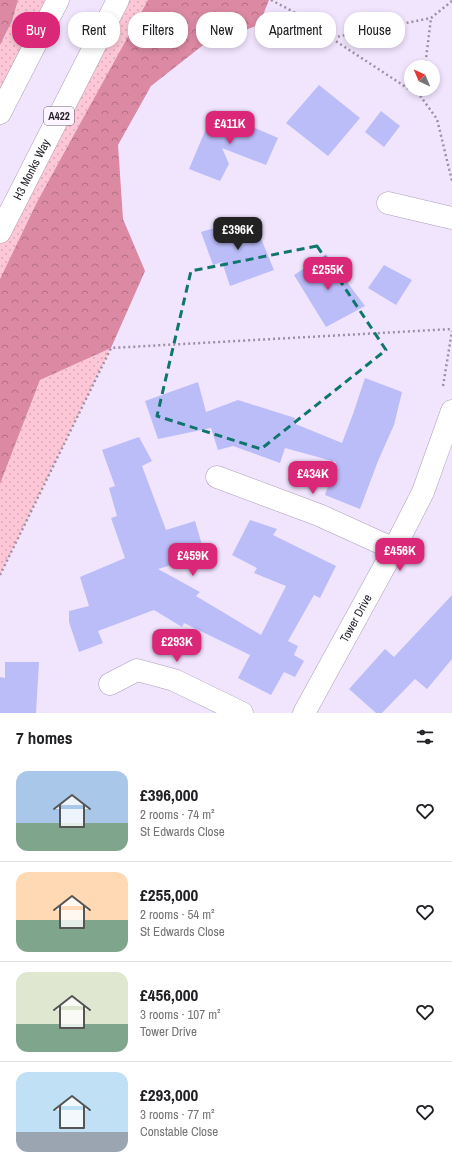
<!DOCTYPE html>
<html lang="en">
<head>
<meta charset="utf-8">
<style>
	body { margin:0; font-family:"Archivo Narrow",sans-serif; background:#f6f6f6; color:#202124; height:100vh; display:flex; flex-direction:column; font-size:15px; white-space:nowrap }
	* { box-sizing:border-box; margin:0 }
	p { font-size:13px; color:#757577 }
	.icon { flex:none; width:22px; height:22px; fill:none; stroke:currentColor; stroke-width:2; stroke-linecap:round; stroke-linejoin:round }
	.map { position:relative; height:713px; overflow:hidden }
	.drawer { display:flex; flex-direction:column; background:#fff; flex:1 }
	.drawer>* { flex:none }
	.hud { position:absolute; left:12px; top:12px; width:428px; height:36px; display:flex; gap:8px }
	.needle { width:26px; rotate:316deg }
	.tools { position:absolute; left:404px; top:60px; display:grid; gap:8px }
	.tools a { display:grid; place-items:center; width:36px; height:36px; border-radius:50%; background:#fff; box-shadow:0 2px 6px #0003; font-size:20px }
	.price { position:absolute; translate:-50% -34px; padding:0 9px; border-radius:8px; background:#db2777; color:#fff; font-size:13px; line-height:26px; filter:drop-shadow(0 1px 2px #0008) }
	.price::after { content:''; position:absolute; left:50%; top:24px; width:12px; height:9px; margin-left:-6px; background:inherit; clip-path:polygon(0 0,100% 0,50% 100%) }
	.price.selected { background:#222; color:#fff }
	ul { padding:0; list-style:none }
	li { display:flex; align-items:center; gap:12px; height:100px; padding:0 16px }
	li+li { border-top:1px solid #e0e0e0 }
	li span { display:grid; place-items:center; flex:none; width:112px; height:80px; border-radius:12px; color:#555 }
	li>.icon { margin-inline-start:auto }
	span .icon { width:48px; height:48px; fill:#fffc; stroke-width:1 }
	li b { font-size:17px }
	h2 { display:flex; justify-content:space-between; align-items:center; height:48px; padding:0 16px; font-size:17px }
	.tag { padding:0 14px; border-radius:16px; background:#fff; box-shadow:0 2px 6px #0003; font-size:14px; line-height:36px }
	.tag.selected { background:#db2777; color:#fff }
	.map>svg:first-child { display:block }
</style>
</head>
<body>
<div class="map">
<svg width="452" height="713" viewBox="0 0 452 713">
	<defs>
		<pattern id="grass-dots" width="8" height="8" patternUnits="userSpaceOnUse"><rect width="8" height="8" fill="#fec7d7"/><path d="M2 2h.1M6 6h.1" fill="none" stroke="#d9aab8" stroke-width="1.8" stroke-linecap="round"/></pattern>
		<pattern id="forest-crowns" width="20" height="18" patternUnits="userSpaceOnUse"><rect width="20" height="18" fill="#dc89a3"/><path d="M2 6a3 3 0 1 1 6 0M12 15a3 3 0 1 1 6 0" fill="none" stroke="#b26f85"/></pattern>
	</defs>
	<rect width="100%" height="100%" fill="#f1e4fd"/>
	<path fill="url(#grass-dots)" d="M18,0H58L0,113V45L12,21Z
		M118,0H148L37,202L0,279V232Z
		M111,348L0,575V484L40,380Z"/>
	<path fill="url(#forest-crowns)" d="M0,0H18L12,21L0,45Z
		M148,0H269L259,25L202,46L151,86L118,145L123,219L145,271L111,348L40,380L0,484V279L37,202Z"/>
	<path fill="#bbbdf9" d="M319,85L360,118L328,156L286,123Z
		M214,110L278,138L266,165L222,148L229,164L220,181L189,169Z
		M381,111L400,126L384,147L365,132Z
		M252,217L274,270L230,286L222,262L213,265L201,232Z
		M326,254L365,306L326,327L294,275Z
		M384,265L412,280L396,305L368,288Z
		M365,378L402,392L394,425L378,461L360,509L325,495L336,462L285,448L280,463L233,446L218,450L211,428L158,439L145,401L198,382L206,412L238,400L295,418L293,423L342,443L353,414Z
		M139,437L152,461L142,466L166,530L195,521L205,555L158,569L200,592L196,596L261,635L286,586L254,573L257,568L232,555L250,520L277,529L273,535L336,566L320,598L314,595L288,641L298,646L294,655L304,661L295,677L284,672L271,695L238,678L250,655L184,623L182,627L154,610L98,631L103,643L79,652L69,622V611L89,606L80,577L125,558L111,518L117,516L109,488L115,486L102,450Z
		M452,595V659L427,689L415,679L382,713H376L349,689L385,649L394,657Z
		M5,662H39L36,713H0V677L5,678Z"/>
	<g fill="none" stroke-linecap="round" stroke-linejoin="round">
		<defs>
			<g id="minor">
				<path d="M388,203L452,218"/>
				<path d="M217,477L319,515L394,549"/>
				<path d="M110,684L137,670L174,680L242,713"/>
				<path id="s1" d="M304,713L394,549L423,492L452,411"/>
			</g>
			<g id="primary">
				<path d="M0,113L58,0"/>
				<path id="s2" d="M0,232L118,0"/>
			</g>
		</defs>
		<use href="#minor" stroke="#ab9fb7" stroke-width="23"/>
		<use href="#primary" stroke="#ab9fb7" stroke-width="23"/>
		<path stroke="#9b91a3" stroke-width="2.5" stroke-dasharray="2 3" stroke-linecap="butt" d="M271,0L292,11L331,38
			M452,1L431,18L331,38L421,97L437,119L452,181
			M425,67L431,18
			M421,97L422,89
			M443,386L452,331
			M0,575L111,348L452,329"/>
		<use href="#minor" stroke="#fff" stroke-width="22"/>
		<use href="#primary" stroke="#fff" stroke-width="22"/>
	</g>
	<path fill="none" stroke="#0f766e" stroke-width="3" stroke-dasharray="8 5" stroke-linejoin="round" d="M317,246L386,350L261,449L157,416L191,271Z"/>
	<g text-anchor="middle" stroke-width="3" stroke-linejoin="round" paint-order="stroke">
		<rect fill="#faf5ff" stroke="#635e67" stroke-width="1" x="44" y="107" width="30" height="18" rx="3"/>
		<g font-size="11" font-weight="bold" fill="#221d26">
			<text x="59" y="120">A422</text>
		</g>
		<g font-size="12" fill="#221d26" stroke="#faf5ff">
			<text dy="4" stroke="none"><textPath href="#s2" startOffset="70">H3 Monks Way</textPath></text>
			<text dy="4" stroke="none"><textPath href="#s1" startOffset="108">Tower Drive</textPath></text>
		</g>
	</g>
</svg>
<div class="tools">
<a><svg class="needle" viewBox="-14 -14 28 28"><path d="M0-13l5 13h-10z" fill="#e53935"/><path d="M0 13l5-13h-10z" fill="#757577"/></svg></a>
</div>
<b class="price" style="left:230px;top:145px">£411K</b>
<b class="price selected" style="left:238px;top:251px">£396K</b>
<b class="price" style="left:328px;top:291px">£255K</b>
<b class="price" style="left:313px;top:495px">£434K</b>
<b class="price" style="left:400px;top:572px">£456K</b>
<b class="price" style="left:193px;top:577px">£459K</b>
<b class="price" style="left:177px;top:663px">£293K</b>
<div class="hud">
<a class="tag selected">Buy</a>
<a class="tag">Rent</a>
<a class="tag">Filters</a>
<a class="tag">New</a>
<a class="tag">Apartment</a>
<a class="tag">House</a>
</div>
</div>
<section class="drawer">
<h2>7 homes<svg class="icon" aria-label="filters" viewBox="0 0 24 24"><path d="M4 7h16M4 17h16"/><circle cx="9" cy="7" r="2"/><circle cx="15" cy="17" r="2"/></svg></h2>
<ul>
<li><span style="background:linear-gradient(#a9c7e8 65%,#7fa58c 0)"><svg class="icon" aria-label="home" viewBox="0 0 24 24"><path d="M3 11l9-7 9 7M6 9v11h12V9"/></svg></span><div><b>£396,000</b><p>2 rooms · 74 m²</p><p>St Edwards Close</p></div><svg class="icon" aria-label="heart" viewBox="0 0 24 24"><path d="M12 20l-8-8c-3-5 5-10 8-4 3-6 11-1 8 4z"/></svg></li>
<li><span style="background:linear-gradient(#ffd9b3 60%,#7fa58c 0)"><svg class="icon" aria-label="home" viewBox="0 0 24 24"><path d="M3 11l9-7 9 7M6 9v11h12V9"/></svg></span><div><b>£255,000</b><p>2 rooms · 54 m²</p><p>St Edwards Close</p></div><svg class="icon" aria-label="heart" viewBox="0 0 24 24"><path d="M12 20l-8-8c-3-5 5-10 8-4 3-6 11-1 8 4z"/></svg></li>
<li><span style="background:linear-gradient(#dfe7d0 65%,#7fa58c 0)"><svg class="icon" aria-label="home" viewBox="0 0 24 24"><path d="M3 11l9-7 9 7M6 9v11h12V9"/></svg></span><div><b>£456,000</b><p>3 rooms · 107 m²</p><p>Tower Drive</p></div><svg class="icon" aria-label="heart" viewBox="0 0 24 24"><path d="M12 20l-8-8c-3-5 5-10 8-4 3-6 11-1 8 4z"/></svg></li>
<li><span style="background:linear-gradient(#bfe0f5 75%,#9aa5b1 0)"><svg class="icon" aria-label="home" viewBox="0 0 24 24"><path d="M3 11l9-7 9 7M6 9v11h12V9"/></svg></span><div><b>£293,000</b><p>3 rooms · 77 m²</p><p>Constable Close</p></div><svg class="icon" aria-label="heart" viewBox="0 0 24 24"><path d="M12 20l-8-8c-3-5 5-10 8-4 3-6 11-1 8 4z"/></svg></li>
</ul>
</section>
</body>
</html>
